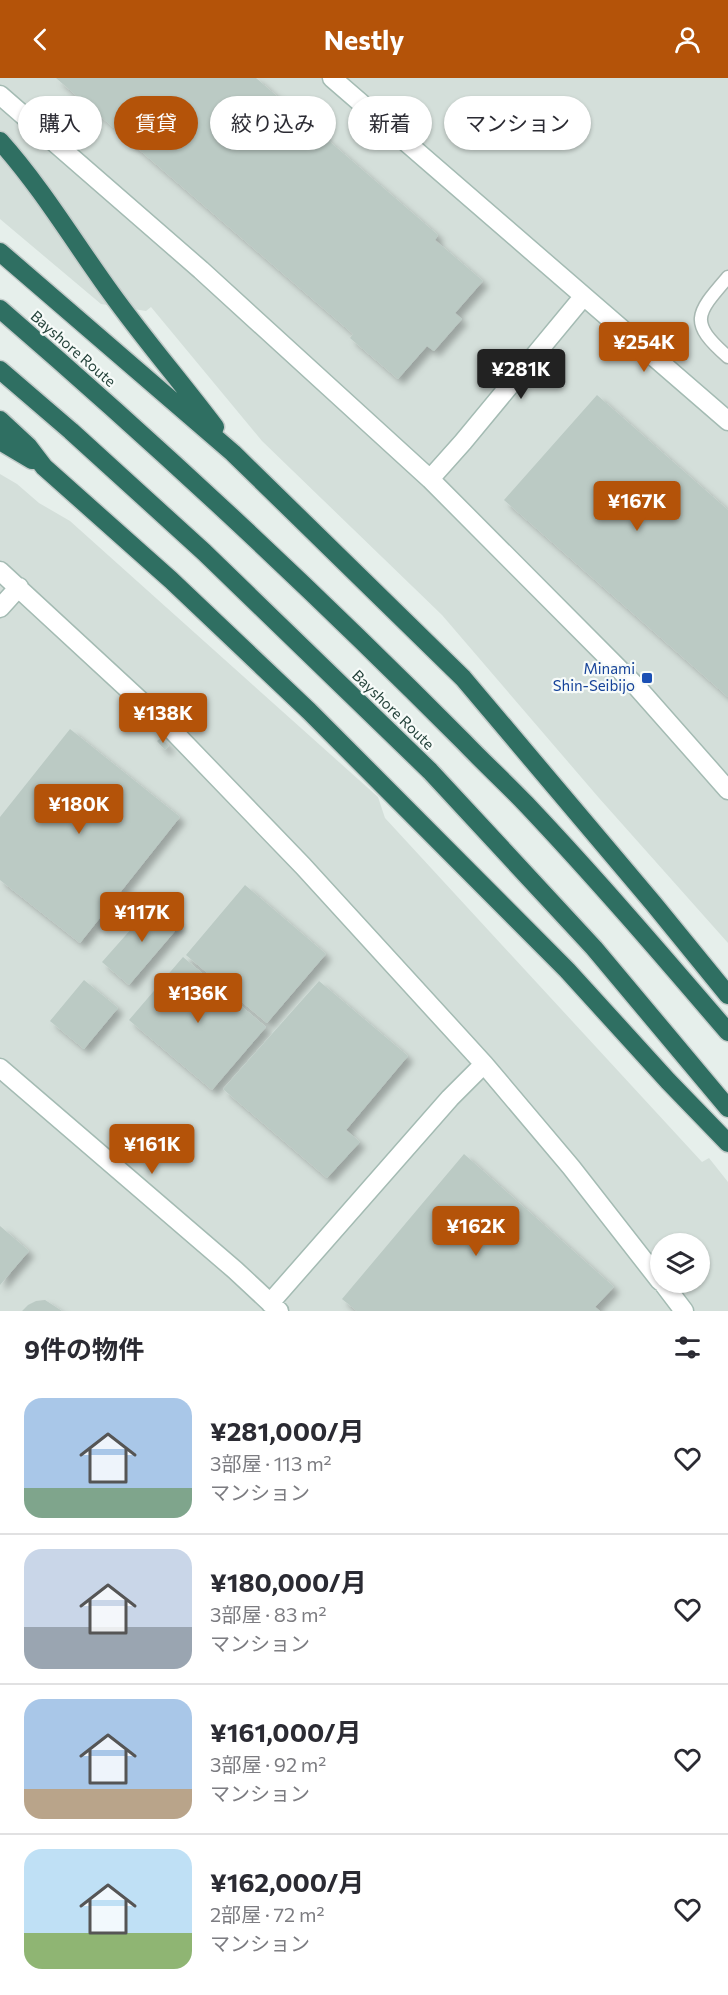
<!DOCTYPE html>
<html lang="ja">
<head>
<meta charset="utf-8">
<style>
	body { margin:0; font-family:Commissioner,"Noto Sans JP",sans-serif; background:#f2f2f3; color:#2b2b33; height:100vh; display:flex; flex-direction:column; font-size:22px; white-space:nowrap }
	* { box-sizing:border-box; margin:0 }
	p { font-size:20px; color:#7c7c81 }
	.icon { flex:none; width:33px; height:33px; fill:none; stroke:currentColor; stroke-width:2; stroke-linecap:round; stroke-linejoin:round }
	.map { position:relative; height:1233px; overflow:hidden }
	.sheet { display:flex; flex-direction:column; background:#fff; flex:1 }
	.sheet>* { flex:none }
	.hud { position:absolute; left:18px; top:18px; width:693px; height:54px; display:flex; gap:12px }
	.tools { position:absolute; left:650px; top:1155px; display:grid; gap:12px }
	.tools a { display:grid; place-items:center; width:60px; height:60px; border-radius:50%; background:#fff; box-shadow:0 2px 4px #0004; font-size:30px }
	.price { position:absolute; translate:-50% -51px; padding:0 14px; border-radius:6px; background:#b45309; color:#fff; font-size:20px; line-height:39px; filter:drop-shadow(0 2px 3px #0008) }
	.price::after { content:''; position:absolute; left:50%; top:36px; width:18px; height:14px; margin-left:-9px; background:inherit; clip-path:polygon(0 0,100% 0,50% 100%) }
	.price.on { background:#222; color:#fff }
	ul { padding:0; list-style:none }
	li { display:flex; align-items:center; gap:18px; height:150px; padding:0 24px }
	li+li { border-top:2px solid #e1e1e2 }
	li span { display:grid; place-items:center; flex:none; width:168px; height:120px; border-radius:18px; color:#555 }
	li>.icon { margin-inline-start:auto }
	span .icon { width:72px; height:72px; fill:#fffc; stroke-width:1 }
	li b { font-size:26px }
	h2 { display:flex; justify-content:space-between; align-items:center; height:72px; padding:0 24px; font-size:26px }
	.chip { padding:0 21px; border-radius:27px; background:#fff; box-shadow:0 2px 4px #0004; font-size:21px; line-height:54px }
	.chip.on { background:#b45309; color:#fff }
	header { display:flex; justify-content:space-between; align-items:center; height:78px; padding:0 24px; background:#b45309; color:#fff; font-size:27px; font-weight:700 }
	.map>svg:first-child { display:block }
</style>
</head>
<body>
<header><svg class="icon" aria-label="back" viewBox="0 0 24 24"><path d="M15 5l-7 7 7 7"/></svg>Nestly<svg class="icon" aria-label="person" viewBox="0 0 24 24"><circle cx="12" cy="8" r="4"/><path d="M4 21q1-7 8-7t8 7"/></svg></header>
<div class="map">
<svg width="728" height="1233" viewBox="0 0 728 1233">
	<defs>
		<filter id="shadow"><feDropShadow dx="5.5" dy="5.5" stdDeviation="3" flood-color="#0004"/></filter>
	</defs>
	<rect width="100%" height="100%" fill="#e6efeb"/>
	<path fill="#d4dfda" fill-rule="evenodd" d="M0,0H728V865L599,720L442,537L262,363L151,229L146,233L101,226L0,141Z
		M0,396L17,406L39,425L70,443L378,719L385,740L702,1084L709,1080L728,1104V1233H0ZM660,1166H699V1204H660Z"/>
	<path fill="#bbcac4" filter="url(#shadow)" d="M56,0H256L438,157L435,162L483,203L455,235L462,241L434,273L427,268L398,301L350,260L353,256Z
		M597,317L728,432V619L504,422Z
		M70,651L180,739L80,865L0,802V739Z
		M161,660L169,668L165,672L157,663Z
		M245,807L326,876L267,945L186,877Z
		M155,824L181,846L129,907L102,884Z
		M183,879L266,949L212,1012L129,942Z
		M84,902L118,930L84,971L50,943Z
		M319,903L408,978L346,1052L360,1064L327,1100L223,1011Z
		M464,1076L614,1209L595,1229L600,1233H357L342,1221Z
		M0,1148L29,1173L0,1207Z
		M45,1222L62,1233H22L28,1227L36,1223Z"/>
	<g fill="none" stroke-linecap="round" stroke-linejoin="round">
		<defs>
			<path id="lane" d="M728,199C696,236 688,244 728,279"/>
			<path id="secondary" d="M332,0L728,343
				M0,17L201,192L430,401L637,609L728,712
				M430,401L463,364L583,219
				M0,493L170,650L303,788L484,986L571,1089L660,1203
				M0,530L19,509
				M0,990L235,1192L279,1233
				M662,1204L684,1233
				M270,1225L450,1020L484,986"/>
			<path id="highway" d="M0,63C42,110 74,164 111,215C144,261 181,304 215,349
				M0,174L233,375L463,600L653,825L728,917
				M0,231C161,370 314,513 464,664C484,685 506,705 526,726C596,800 662,877 728,954
				M0,292L71,353L204,474L430,693L594,870L728,1030
				M0,342L28,368L44,389L171,502L309,633L567,892L668,1003L728,1065
				M0,363L32,382"/>
		</defs>
		<use href="#lane" stroke="#a8b8b2" stroke-width="15"/>
		<use href="#secondary" stroke="#a4bbb3" stroke-width="21"/>
		<use href="#highway" stroke="#c2cac8" stroke-width="21"/>
		<use href="#lane" stroke="#fff" stroke-width="12"/>
		<use href="#secondary" stroke="#fff" stroke-width="18"/>
		<use href="#highway" stroke="#2f6f62" stroke-width="18"/>
	</g>
	<rect fill="#1a4fb4" stroke="#f7fbf9" stroke-width="2" x="641" y="594" width="12" height="12" rx="3"/>
	<g text-anchor="middle" stroke-width="4.5" stroke-linejoin="round" paint-order="stroke">
		<g font-size="15" fill="#24423a" stroke="#f7fbf9">
			<text transform="translate(73 271) rotate(41)" y="5">Bayshore Route</text>
			<text transform="translate(393 632) rotate(44)" y="5">Bayshore Route</text>
		</g>
		<g font-size="15" fill="#164399" stroke="#f7fbf9" text-anchor="end">
			<text x="635" y="596">Minami<tspan x="635" dy="17">Shin-Seibijo</tspan></text>
		</g>
	</g>
</svg>
<div class="tools">
<a><svg class="icon" aria-label="layers" viewBox="0 0 24 24"><path d="M12 4l9 5-9 5-9-5zM3 14l9 5 9-5"/></svg></a>
</div>
<b class="price" style="left:644px;top:295px">¥254K</b>
<b class="price on" style="left:521px;top:322px">¥281K</b>
<b class="price" style="left:637px;top:454px">¥167K</b>
<b class="price" style="left:163px;top:666px">¥138K</b>
<b class="price" style="left:79px;top:757px">¥180K</b>
<b class="price" style="left:142px;top:865px">¥117K</b>
<b class="price" style="left:198px;top:946px">¥136K</b>
<b class="price" style="left:152px;top:1097px">¥161K</b>
<b class="price" style="left:476px;top:1179px">¥162K</b>
<div class="hud">
<a class="chip">購入</a>
<a class="chip on">賃貸</a>
<a class="chip">絞り込み</a>
<a class="chip">新着</a>
<a class="chip">マンション</a>
</div>
</div>
<section class="sheet">
<h2>9件の物件<svg class="icon" aria-label="filters" viewBox="0 0 24 24"><path d="M4 7h16M4 17h16"/><circle cx="9" cy="7" r="2"/><circle cx="15" cy="17" r="2"/></svg></h2>
<ul>
<li><span style="background:linear-gradient(#a9c7e8 75%,#7fa58c 0)"><svg class="icon" aria-label="home" viewBox="0 0 24 24"><path d="M3 11l9-7 9 7M6 9v11h12V9"/></svg></span><div><b>¥281,000/月</b><p>3部屋 · 113 m²</p><p>マンション</p></div><svg class="icon" aria-label="heart" viewBox="0 0 24 24"><path d="M12 20l-8-8c-3-5 5-10 8-4 3-6 11-1 8 4z"/></svg></li>
<li><span style="background:linear-gradient(#c9d6e8 65%,#9aa5b1 0)"><svg class="icon" aria-label="home" viewBox="0 0 24 24"><path d="M3 11l9-7 9 7M6 9v11h12V9"/></svg></span><div><b>¥180,000/月</b><p>3部屋 · 83 m²</p><p>マンション</p></div><svg class="icon" aria-label="heart" viewBox="0 0 24 24"><path d="M12 20l-8-8c-3-5 5-10 8-4 3-6 11-1 8 4z"/></svg></li>
<li><span style="background:linear-gradient(#a9c7e8 75%,#b9a48a 0)"><svg class="icon" aria-label="home" viewBox="0 0 24 24"><path d="M3 11l9-7 9 7M6 9v11h12V9"/></svg></span><div><b>¥161,000/月</b><p>3部屋 · 92 m²</p><p>マンション</p></div><svg class="icon" aria-label="heart" viewBox="0 0 24 24"><path d="M12 20l-8-8c-3-5 5-10 8-4 3-6 11-1 8 4z"/></svg></li>
<li><span style="background:linear-gradient(#bfe0f5 70%,#8fb573 0)"><svg class="icon" aria-label="home" viewBox="0 0 24 24"><path d="M3 11l9-7 9 7M6 9v11h12V9"/></svg></span><div><b>¥162,000/月</b><p>2部屋 · 72 m²</p><p>マンション</p></div><svg class="icon" aria-label="heart" viewBox="0 0 24 24"><path d="M12 20l-8-8c-3-5 5-10 8-4 3-6 11-1 8 4z"/></svg></li>
</ul>
</section>
</body>
</html>
